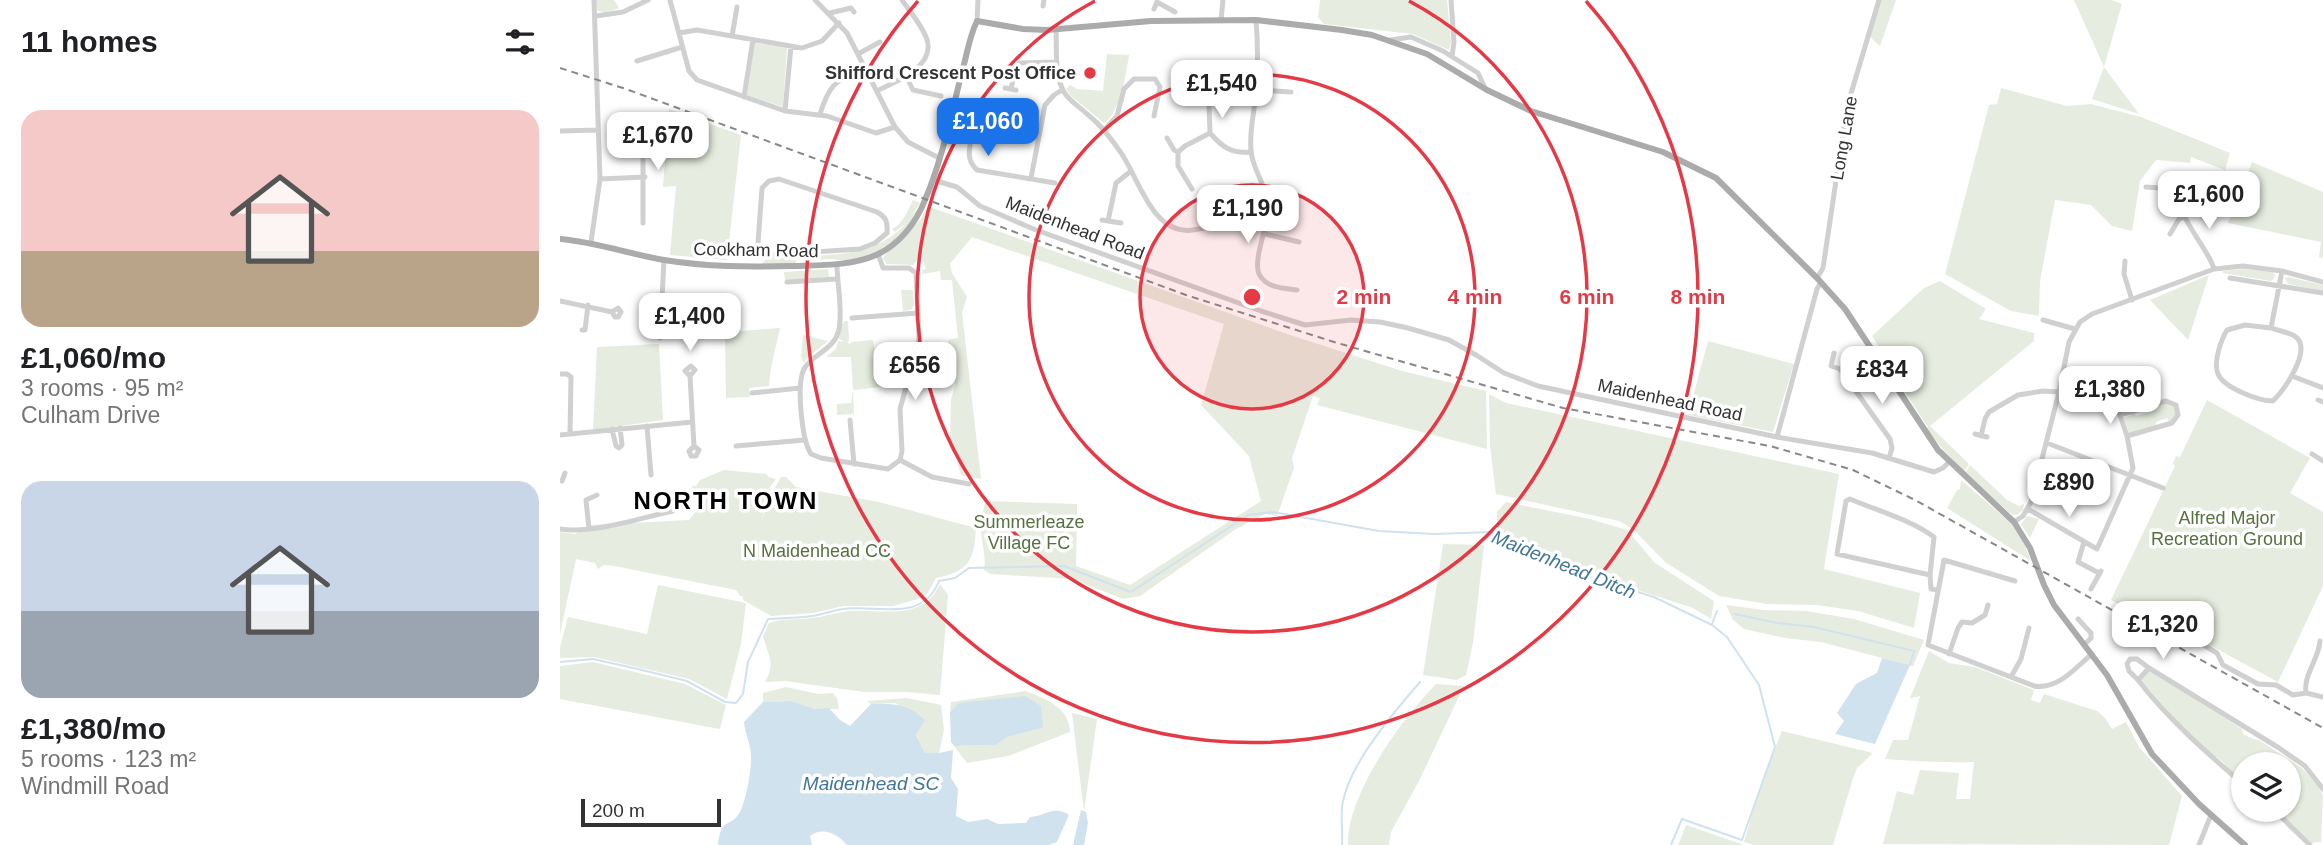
<!DOCTYPE html>
<html lang="en">
<head>
<meta charset="utf-8">
<style>
	body { margin:0; font-family:Arial,sans-serif; background:#f6f6f6; color:#202124; height:100vh; display:flex; flex-direction:column; font-size:26px; white-space:nowrap }
	* { box-sizing:border-box; margin:0 }
	p { font-size:23px; color:#757577 }
	.icon { flex:none; width:38px; height:38px; fill:none; stroke:currentColor; stroke-width:2; stroke-linecap:round; stroke-linejoin:round }
	.map { position:relative; flex:1; overflow:hidden }
	.details { display:flex; flex-direction:column; background:#fff; width:560px }
	.details>* { flex:none }
	.fabs { position:absolute; left:1671px; top:752px; display:grid; gap:14px }
	.fabs a { display:grid; place-items:center; width:70px; height:70px; border-radius:50%; background:#fff; box-shadow:0 2px 5px #0004; font-size:35px }
	.scale { position:absolute; left:21px; bottom:18px; width:140px; box-sizing:border-box; padding-left:7px; border:4px solid #333; border-top:0; font-size:19px; line-height:24px; white-space:nowrap; color:#333; -webkit-text-stroke:5px #fff; paint-order:stroke }
	.price { position:absolute; translate:-50% -60px; padding:0 16px; border-radius:14px; background:#fff; color:#222; font-size:23px; line-height:46px; filter:drop-shadow(0 2px 4px #0008) }
	.price::after { content:''; position:absolute; left:50%; top:42px; width:21px; height:16px; margin-left:-10px; background:inherit; clip-path:polygon(0 0,100% 0,50% 100%) }
	.price.on { background:#1a73e8; color:#fff }
	ul { padding:0; list-style:none }
	li { display:grid; align-content:center; gap:14px; height:371px; padding:0 21px }
	li span { display:grid; place-items:center; height:217px; border-radius:21px; color:#555 }
	li>.icon { margin-inline-start:auto }
	span .icon { width:126px; height:126px; fill:#fffc; stroke-width:1 }
	li b { font-size:30px }
	h2 { display:flex; justify-content:space-between; align-items:center; height:84px; padding:0 21px; font-size:30px }
	main { display:flex; flex:1; min-height:0 }
	.map>svg:first-child { display:block }
</style>
</head>
<body>
<main>
<section class="details">
<h2>11 homes<svg class="icon" aria-label="filters" viewBox="0 0 24 24"><path d="M4 7h16M4 17h16"/><circle cx="9" cy="7" r="2"/><circle cx="15" cy="17" r="2"/></svg></h2>
<ul>
<li><span style="background:linear-gradient(#f6c9c9 65%,#b9a48a 0)"><svg class="icon" aria-label="home" viewBox="0 0 24 24"><path d="M3 11l9-7 9 7M6 9v11h12V9"/></svg></span><div><b>£1,060/mo</b><p>3 rooms · 95 m²</p><p>Culham Drive</p></div></li>
<li><span style="background:linear-gradient(#c9d6e8 60%,#9aa5b1 0)"><svg class="icon" aria-label="home" viewBox="0 0 24 24"><path d="M3 11l9-7 9 7M6 9v11h12V9"/></svg></span><div><b>£1,380/mo</b><p>5 rooms · 123 m²</p><p>Windmill Road</p></div></li>
</ul>
</section>
<div class="map">
<svg width="1763" height="845" viewBox="0 0 1763 845">
	<rect width="100%" height="100%" fill="#fff"/>
	<path fill="#e6ecdf" d="M36,0H54L59,8C51,11 45,14 37,10Z
		M760,0H887L891,42L889,50L853,34L764,24L758,17Z
		M1321,0H1336L1320,46L1310,37Z
		M1514,0H1552L1562,4L1544,67L1579,114L1532,99L1544,67Z
		M195,43L227,48L223,107L187,95Z
		M547,54L569,55C566,74 560,113 544,123L510,95L506,89L510,85L517,89L543,91Z
		M1441,88L1507,106L1531,104L1581,117L1670,153L1665,170L1631,157L1630,163L1596,160L1580,181L1572,231L1552,226L1531,205L1495,200L1480,281L1479,316L1451,311L1385,274L1429,105L1437,104Z
		M109,109L181,135L167,260L110,255L116,186L103,187Z
		M1692,162L1763,192V258L1759,257L1761,242L1668,223Z
		M353,200L360,203L352,215L359,208C348,235 315,259 286,260C282,261 276,259 270,259C263,259 256,261 249,260V256C288,254 320,253 347,222L335,232L332,229C343,224 348,210 353,200Z
		M367,206L730,335L842,371L926,391L927,449L757,405L760,398L753,396L732,458L734,468L717,516L705,514L676,529L580,596L563,599L512,579L430,574L424,570C427,556 420,539 421,524C422,516 424,509 425,501L517,504L516,566L570,585L701,501L689,456L641,405L664,324L412,237L390,264L392,273L407,297L402,312L421,479L401,475L390,438L391,400L395,385L388,340L398,338L392,280H381L380,271L362,274V270L366,269L361,256L353,265L327,264L323,259L324,256L361,219Z
		M237,256L236,263L200,265L209,257Z
		M268,269L269,277L225,280L224,272Z
		M1684,269L1712,272L1715,274L1714,279L1711,281L1663,273V271Z
		M1649,275L1628,340L1590,300Z
		M1728,277L1763,285V291L1728,284L1725,278Z
		M1380,281L1426,309L1419,319L1474,333V341L1370,426L1409,464L1404,472L1381,447L1367,429L1368,427L1339,383L1340,380L1312,336L1364,288Z
		M341,290H353L354,305L351,310L343,311Z
		M285,321H288L289,341H287L290,345L291,342L313,340L321,387L293,390L294,416L292,412V414L277,415V404L291,403L293,390L291,357H266L276,349L278,341L285,342L279,339L282,324Z
		M220,328C216,348 210,366 209,386L189,388L190,397L166,398L165,332Z
		M243,335L268,341L248,357L244,363L241,357Z
		M1148,341L1234,364L1213,432L1128,415Z
		M99,344L103,420L33,430L37,347Z
		M929,394L946,403L1279,474L1264,569L1360,593L1354,628L1298,611L1257,605L1207,604L1159,596L1105,562L1073,529L1059,521L936,494L930,446Z
		M1647,400L1750,458L1730,493L1763,512V586L1718,682L1620,629L1609,631L1551,600L1615,466L1613,464L1616,456L1620,457Z
		M1607,403L1614,405L1617,414L1612,421L1609,422L1607,418L1596,422V425L1571,434L1569,433L1564,418L1575,413L1576,416L1593,411L1592,407Z
		M1410,465L1447,500L1459,506L1464,504L1463,510L1457,515L1451,514L1405,473Z
		M164,470L207,474L208,477L216,479L210,487L201,522L209,498L221,477H226L236,487L319,502L416,528C414,560 410,571 376,578L367,594L358,599L333,606H283L254,613L211,616L183,600V596H180L176,590L54,566L44,565L38,569L35,563L16,559L0,634V532L15,534L31,525L129,520L138,509C138,499 134,495 132,486H136L140,480Z
		M1401,480L1451,523L1465,546L1471,561L1387,508L1397,490L1400,489Z
		M946,502L1030,519L1067,530L1095,563L1154,601L1151,619L1133,608L1047,580L937,532V512Z
		M1467,516L1479,519L1470,538L1461,524Z
		M883,544L924,545L913,643L906,675L897,680L863,675Z
		M380,584L388,595L380,695L347,692H304L225,681L205,682C216,664 208,655 203,636L209,623C223,618 238,620 252,618C264,617 277,612 289,611C323,609 363,622 380,584Z
		M98,585L186,603L181,644L167,699L129,679L34,657L0,658V647L8,617L87,634Z
		M1166,605L1204,610L1246,611L1294,619L1364,640L1353,666L1261,642L1225,638L1184,629L1173,620Z
		M1369,651L1389,663L1415,667L1474,690L1471,700L1480,703L1484,694L1537,711L1545,718L1552,729L1566,722L1579,747L1622,796L1609,845L1323,844L1337,791L1353,795L1360,770L1399,773L1396,799H1410L1414,762C1384,763 1354,761 1325,759L1333,740H1348L1360,696L1350,698Z
		M33,662L125,684L166,705L160,729L0,699V666Z
		M1589,671L1610,683L1682,729L1683,734L1693,739L1699,740L1742,768L1759,786L1763,796L1761,842L1751,843L1717,810H1729V765H1684L1683,784L1664,768L1665,764L1657,757H1653L1635,743L1581,680Z
		M876,684L904,686L860,779L831,832L829,845H788C787,794 841,720 876,684Z
		M226,687L258,694L273,693L277,698L279,709H255L231,701L203,702V693Z
		M466,691C486,700 509,706 510,732L448,756L407,763L394,746L436,745L447,737L483,728L390,712L391,702Z
		M347,698L381,705L384,730L379,753H365L356,735L365,720L335,703L311,704L307,701Z
		M512,713L537,719L524,812Z
		M1222,731L1313,753L1297,768L1293,778L1273,845H1194L1184,842L1201,784Z
		M1126,825L1184,845H1118Z"/>
	<path fill="#cfe2ee" d="M1322,658L1350,665L1315,744L1275,734L1284,721L1277,713L1296,684L1317,673Z
		M465,696L481,706L483,728L447,737L436,745L394,746L391,742L390,712L399,703Z
		M231,701L255,709L269,708L280,720L290,726L311,704C334,703 348,704 365,720L356,735L365,753H379L393,750L391,778L398,789L396,816L408,822L427,819L438,824L466,823L470,817C486,816 494,805 509,815L497,842L489,845H287C278,834 262,826 250,836L252,845H158C161,815 172,829 181,810C186,800 192,767 191,755C191,744 185,734 184,722L203,702Z
		M521,810L526,812L528,823L524,845H513Z"/>
	<g fill="none" stroke-linecap="round" stroke-linejoin="round">
		<path stroke="#cfe2ee" stroke-width="2" d="M1175,614L1217,623L1254,627L1354,651L1350,665
			M1152,624L1157,611
			M0,662L33,659L78,669L127,681L165,702L176,703L183,694L188,662L208,619C223,618 238,618 252,616C262,615 273,610 283,609C317,604 362,624 379,581L395,578L409,568L504,566L571,592L688,515L713,512L819,531L874,534L932,532L1029,577L1094,597L1152,625L1167,637L1199,685L1215,747L1182,840L1122,819L1111,845
			M782,845C783,831 780,815 783,801C791,762 834,712 860,682"/>
		<path stroke="#d0d0d0" stroke-width="5" d="M110,0L129,71L137,80L225,111L267,116L316,133L335,127
			M255,0L287,33L335,127L348,142L379,158
			M891,0L894,42L892,56
			M483,6L484,0
			M594,9L597,2L615,12
			M270,13L291,8L294,12
			M36,16L63,12L88,0
			M661,20L663,0
			M696,20C698,44 698,67 696,91C695,110 689,130 691,150C692,171 709,187 708,211C707,228 693,260 699,274C706,288 723,288 737,290
			M417,21L418,0
			M496,29C497,48 494,75 504,92C509,101 520,107 527,114C540,124 550,137 559,150C579,176 591,236 633,230C656,227 662,221 676,203
			M119,33L137,30L242,48L262,41L279,23
			M172,36L177,7
			M830,40L851,37L883,51L918,73L926,90
			M298,54L320,42
			M77,61L122,47
			M346,76L353,90L381,96
			M653,80L649,107L650,133C662,147 672,154 690,152
			M445,88L456,90
			M451,89L456,67L460,63L497,62
			M696,90L731,92
			M317,91C334,82 371,69 368,44C367,32 349,10 342,0
			M184,97L193,40
			M225,111L231,46
			M260,114C270,82 276,82 304,66
			M401,120L413,126C412,142 403,158 417,170L495,183
			M83,121V223
			M544,130L557,116L564,89L574,79H595L600,87L594,116
			M0,131L38,130
			M607,138L614,150L618,152V166L632,189
			M618,152L625,146L650,133
			M471,178L485,105L494,95L502,90
			M40,179L85,177
			M219,179L317,212C326,217 328,222 327,233L315,243L300,249L208,255L198,248V243L202,188L209,181Z
			M373,180L397,187L420,206L476,230L701,311L745,325L791,320L820,322L848,328L889,340L916,355L944,373L978,386L1217,437L1312,453L1374,472L1383,468L1389,462
			M1586,187L1615,189L1620,192
			M1640,189L1622,188C1609,210 1648,246 1654,269
			M664,218L670,223L683,227
			M542,220L561,223
			M548,221L556,183L571,171
			M705,234L739,242
			M1610,234L1619,219L1624,217
			M31,242L40,179L34,0
			M1565,261L1564,274L1572,300
			M277,264C277,285 283,309 279,329C275,350 253,353 244,369C236,384 242,441 251,454L261,458L328,469L340,460L342,451L340,409L359,339L356,273L349,268H323L318,254
			M1257,278L1263,268L1287,107L1319,0
			M1670,278L1763,293
			M227,282L277,279
			M0,301L52,312L55,317H58L61,312L58,308L52,312
			M292,318L358,313
			M1483,320L1515,329
			M1711,328L1685,325L1667,330C1661,340 1653,362 1658,374C1664,388 1699,401 1713,401C1724,390 1751,352 1737,338C1731,332 1719,331 1711,328L1722,271
			M22,330H25L28,305
			M100,330L133,333
			M100,338L104,260
			M1274,353L1271,366L1280,369L1330,439L1332,448L1329,458
			M0,374H7L11,377L10,434
			M130,376L135,370L131,366L125,371L130,376L134,446L129,451L131,456H136L139,450L134,446
			M1732,376L1763,388
			M192,393L240,388
			M1758,400L1763,402
			M1560,415L1606,401L1616,405L1618,415L1612,423L1567,436
			M290,420L294,464
			M87,426L91,475
			M52,429L56,446L59,448L62,445L60,428
			M1415,434L1427,437
			M0,435L132,422
			M1421,436L1425,419L1429,412L1458,395L1483,391L1499,392
			M1217,437L1257,289L1261,282
			M1487,443L1603,488
			M176,446L244,440
			M1752,454L1763,461
			M340,460L372,477L409,484
			M2,481L5,473
			M1468,509L1537,549L1573,468L1567,436L1548,379
			M1454,522L1463,516L1471,502L1499,392L1509,342L1520,322L1532,314L1654,269L1683,266L1722,271L1763,282
			M0,529C33,534 80,518 113,511
			M29,529L26,500L37,495
			M1524,542L1518,562L1539,573
			M1370,575L1277,554L1286,501L1290,499C1318,511 1349,519 1374,537L1370,575L1371,589L1378,590
			M1455,581L1384,560L1368,645L1474,686C1498,690 1515,668 1532,654
			M1531,589L1541,571
			M1518,619L1531,633V638L1525,644
			M1630,637L1657,653L1663,665L1698,684L1716,685L1733,695L1746,693L1763,697
			M1389,654L1398,628L1402,622L1412,623L1425,615L1428,605
			M1451,677L1461,659L1469,628
			M1578,680L1569,671L1567,664L1570,659H1577L1589,668
			M1746,693C1743,675 1759,659 1760,641
			M1684,785C1646,752 1609,720 1578,680L1589,668L1719,748L1745,766L1763,789
			M1714,810L1750,845
			M1639,845L1651,815"/>
		<path stroke="#ababab" stroke-width="6" d="M0,239C36,242 69,254 104,260C147,267 189,267 232,266C260,265 291,266 316,255C339,245 356,223 365,200C382,160 391,115 402,72C407,55 409,37 417,21L463,29L487,30L591,21L696,20L782,30L812,35L867,54L927,90L971,111L1103,152L1156,178L1257,278L1285,309L1378,450L1454,522L1470,548L1484,585L1494,605L1547,675L1592,754L1639,804L1685,845"/>
		<path stroke="#888" stroke-width="2" stroke-dasharray="7 5" stroke-linecap="butt" d="M0,68L66,89L626,295L774,342L1003,408L1210,446L1293,470L1355,500L1763,728"/>
	</g>
	<circle cx="692" cy="297" r="112" fill="#e63946" fill-opacity=".12"/>
	<g fill="none" stroke="#e63946" stroke-width="3.5">
		<circle cx="692" cy="297" r="112"/>
		<circle cx="692" cy="297" r="223"/>
		<path d="M849 1A335 335 0 1 1 535 1"/>
		<path d="M1026 1A446 446 0 1 1 358 1"/>
	</g>
	<circle fill="#e63946" stroke="#fff" stroke-width="2.5" cx="530" cy="73" r="7"/>
	<g text-anchor="middle" stroke-width="7" stroke-linejoin="round" paint-order="stroke">
		<g font-size="18" font-weight="bold" fill="#333" stroke="#fff" text-anchor="end">
			<text x="516" y="79">Shifford Crescent Post Office</text>
		</g>
		<g font-size="18" fill="#333" stroke="#fff">
			<text transform="translate(1284 138) rotate(-80)" y="6">Long Lane</text>
			<text transform="translate(515 228) rotate(21)" y="6">Maidenhead Road</text>
			<text transform="translate(196 250) rotate(1)" y="6">Cookham Road</text>
			<text transform="translate(1110 400) rotate(12)" y="6">Maidenhead Road</text>
		</g>
		<g font-size="18" fill="#56703f" stroke="#fff">
			<text x="1667" y="524">Alfred Major<tspan x="1667" dy="21">Recreation Ground</tspan></text>
			<text x="469" y="528">Summerleaze<tspan x="469" dy="21">Village FC</tspan></text>
			<text x="257" y="557">N Maidenhead CC</text>
		</g>
		<g font-size="19" font-style="italic" fill="#3f7597" stroke="#fff">
			<text transform="translate(1004 564) rotate(22)" y="7">Maidenhead Ditch</text>
			<text x="311" y="790">Maidenhead SC</text>
		</g>
		<g font-size="24" font-weight="bold" letter-spacing="2" fill="#000" stroke="#fff">
			<text x="166" y="509">NORTH TOWN</text>
		</g>
	</g>
	<circle cx="692" cy="297" r="10" fill="#e63946" stroke="#fff" stroke-width="3.5"/>
	<g font-size="21" text-anchor="middle" font-weight="bold" fill="#e63946" stroke="#fff" stroke-width="7" stroke-linejoin="round" paint-order="stroke">
		<text x="804" y="304">2 min</text>
		<text x="915" y="304">4 min</text>
		<text x="1027" y="304">6 min</text>
		<text x="1138" y="304">8 min</text>
	</g>
</svg>
<div class="fabs">
<a><svg class="icon" aria-label="layers" viewBox="0 0 24 24"><path d="M12 4l9 5-9 5-9-5zM3 14l9 5 9-5"/></svg></a>
</div>
<div class="scale">200 m</div>
<b class="price" style="left:662px;top:120px">£1,540</b>
<b class="price on" style="left:428px;top:158px">£1,060</b>
<b class="price" style="left:98px;top:172px">£1,670</b>
<b class="price" style="left:1649px;top:231px">£1,600</b>
<b class="price" style="left:688px;top:245px">£1,190</b>
<b class="price" style="left:130px;top:353px">£1,400</b>
<b class="price" style="left:355px;top:402px">£656</b>
<b class="price" style="left:1322px;top:406px">£834</b>
<b class="price" style="left:1550px;top:426px">£1,380</b>
<b class="price" style="left:1509px;top:519px">£890</b>
<b class="price" style="left:1603px;top:661px">£1,320</b>
</div>
</main>
</body>
</html>
